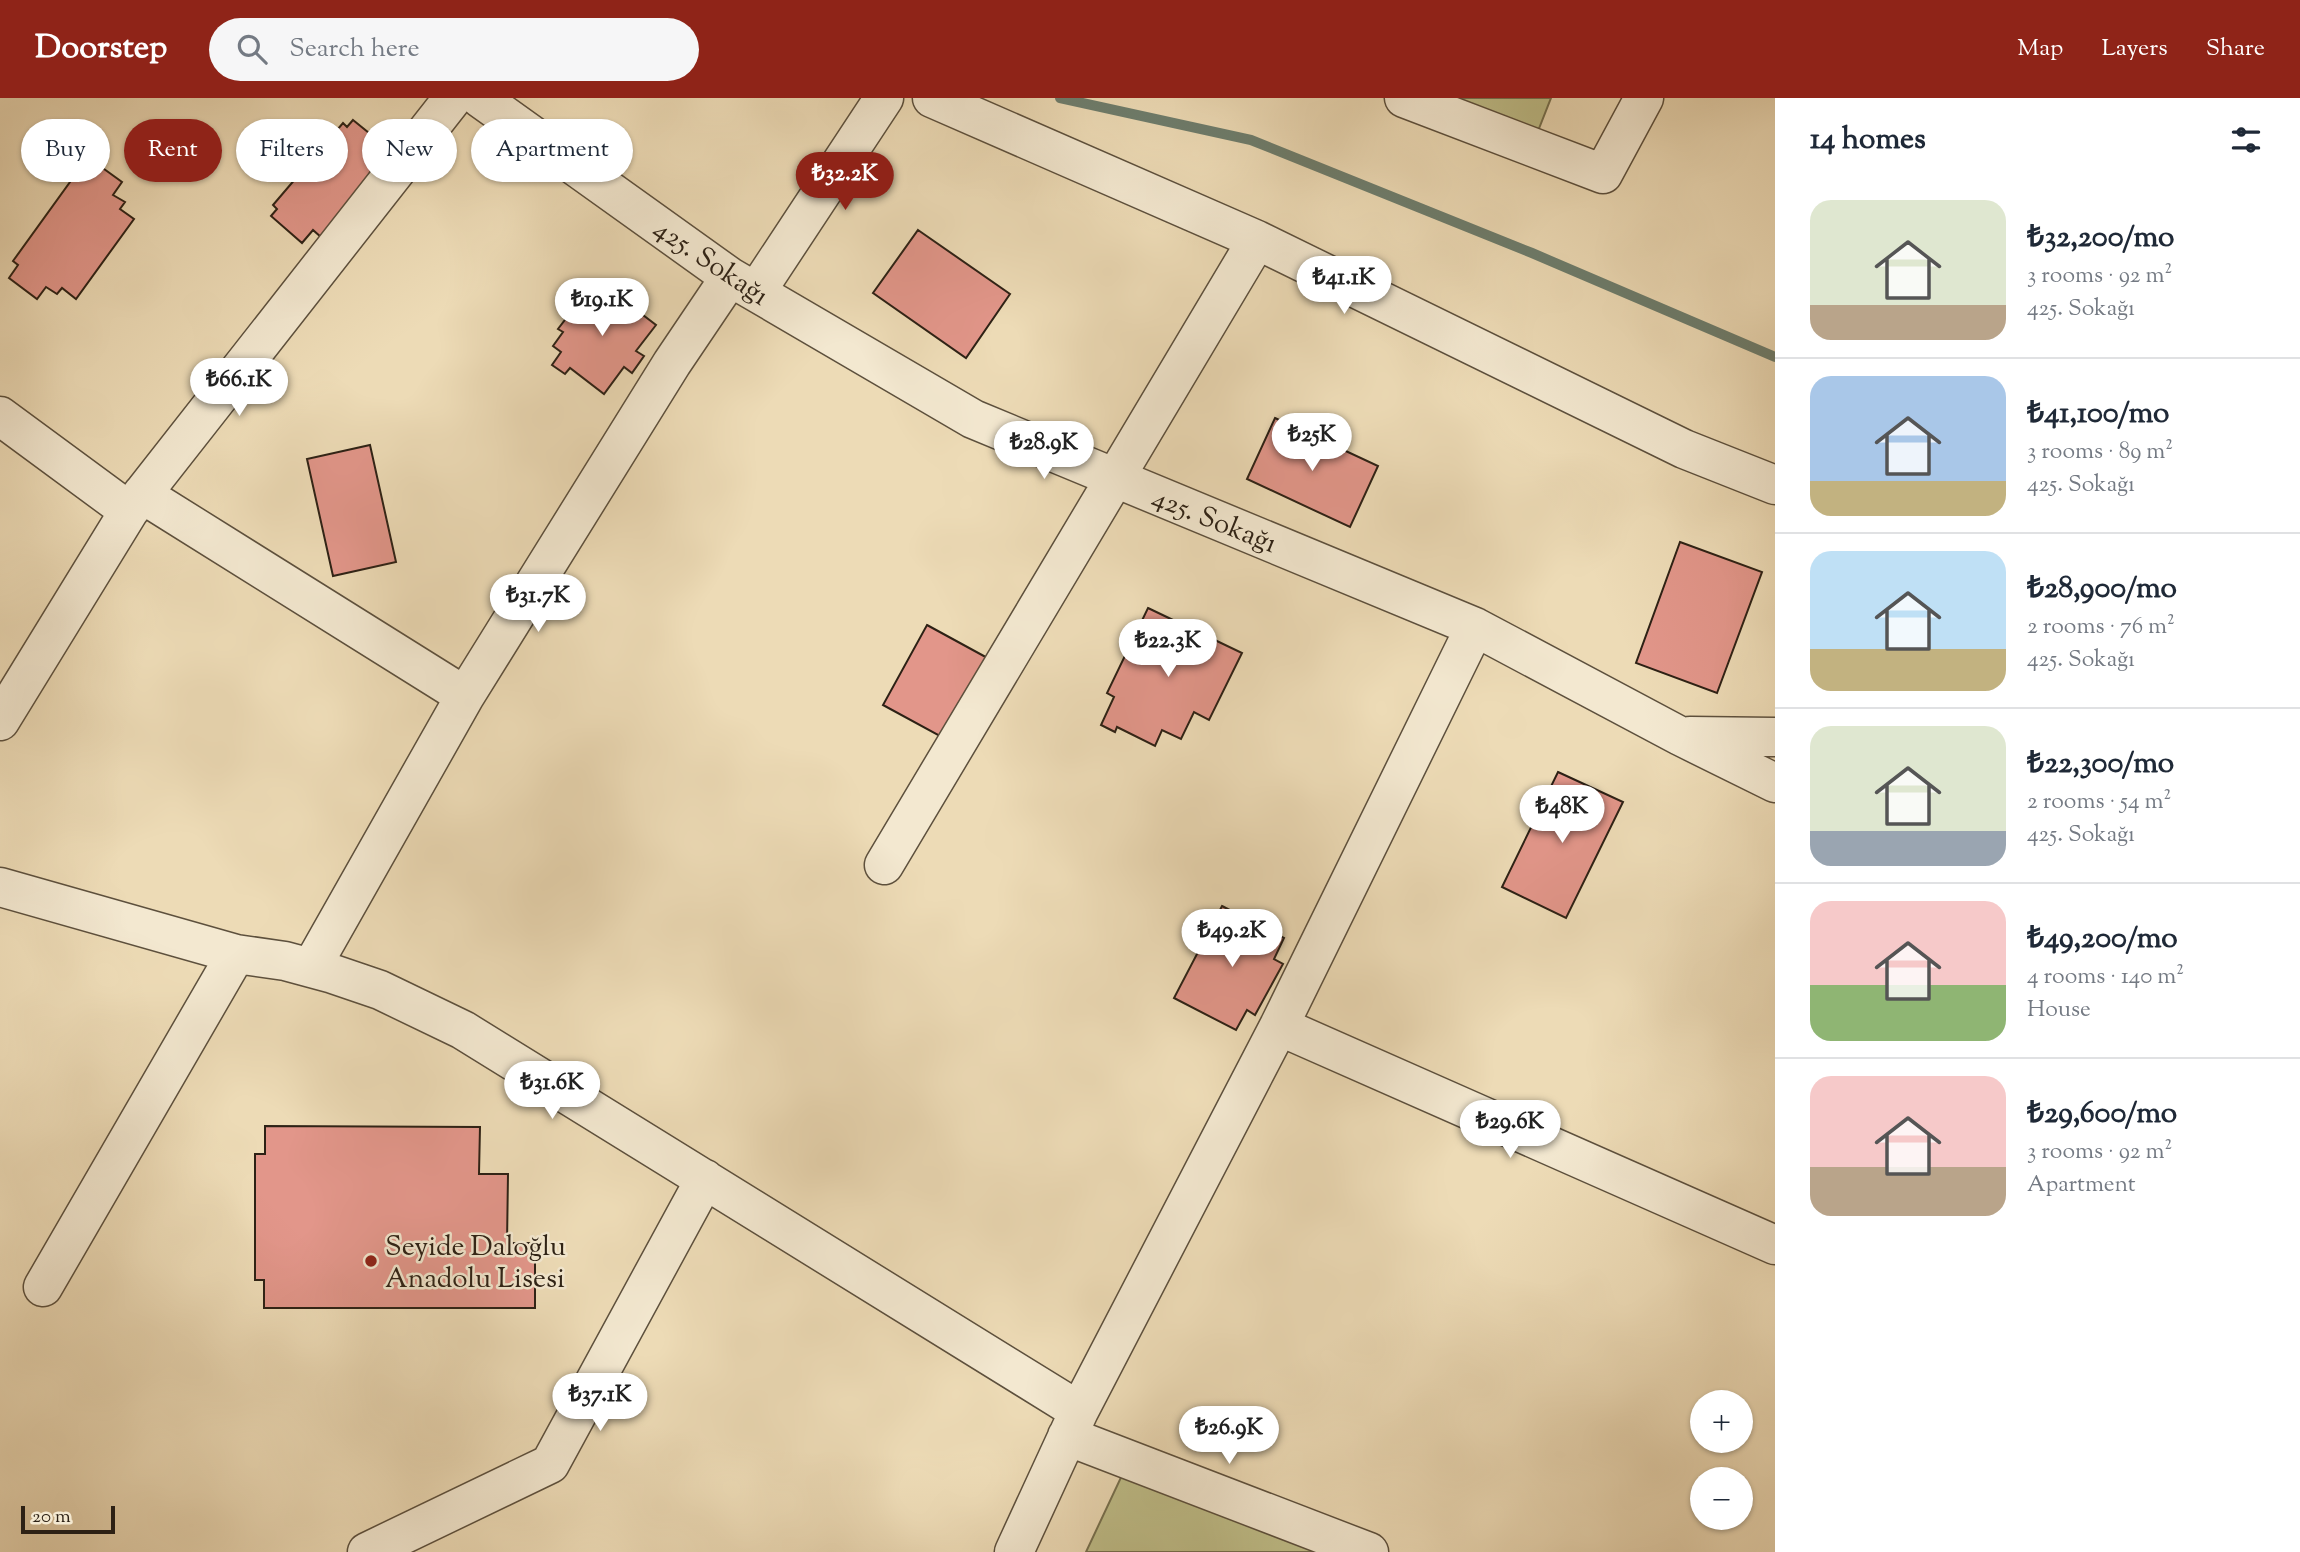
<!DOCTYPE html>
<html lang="en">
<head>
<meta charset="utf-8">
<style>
	body { margin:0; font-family:"Sorts Mill Goudy",serif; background:#f6f6f7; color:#1f2937; height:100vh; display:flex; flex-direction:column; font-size:26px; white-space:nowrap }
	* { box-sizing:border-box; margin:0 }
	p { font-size:23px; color:#747a83 }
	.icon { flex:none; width:38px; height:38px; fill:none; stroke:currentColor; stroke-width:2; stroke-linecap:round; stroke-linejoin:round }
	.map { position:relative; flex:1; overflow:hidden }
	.side { display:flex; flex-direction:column; background:#fff; width:525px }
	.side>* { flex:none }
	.banner { position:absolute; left:21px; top:21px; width:665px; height:63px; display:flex; gap:14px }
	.buttons { position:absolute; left:1690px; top:1292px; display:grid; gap:14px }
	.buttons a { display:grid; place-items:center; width:63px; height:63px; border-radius:50%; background:#fff; box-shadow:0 2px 5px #0004; font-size:35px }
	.scale { position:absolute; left:21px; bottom:18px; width:94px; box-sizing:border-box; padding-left:7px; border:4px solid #2d2115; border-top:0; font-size:19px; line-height:24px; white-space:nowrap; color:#2d2115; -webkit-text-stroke:5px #f3e8d0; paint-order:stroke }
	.price { position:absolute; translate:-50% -60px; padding:0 16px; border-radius:24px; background:#fff; color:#222; font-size:23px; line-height:46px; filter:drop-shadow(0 2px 4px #0008) }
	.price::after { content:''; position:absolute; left:50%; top:42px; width:21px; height:16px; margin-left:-10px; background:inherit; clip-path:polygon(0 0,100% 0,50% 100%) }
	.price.selected { background:#8f2418; color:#fff }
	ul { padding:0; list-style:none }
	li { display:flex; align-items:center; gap:21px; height:175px; padding:0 35px }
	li+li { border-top:2px solid #e0e1e3 }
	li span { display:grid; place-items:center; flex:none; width:196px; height:140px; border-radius:21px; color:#555 }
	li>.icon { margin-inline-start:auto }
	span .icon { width:84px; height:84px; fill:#fffc; stroke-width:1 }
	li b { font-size:30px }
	h2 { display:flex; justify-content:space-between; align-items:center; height:84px; padding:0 35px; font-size:30px }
	.pill { padding:0 24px; border-radius:32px; background:#fff; box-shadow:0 2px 5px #0004; font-size:24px; line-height:63px }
	.pill.selected { background:#8f2418; color:#fff }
	header { display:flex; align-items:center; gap:42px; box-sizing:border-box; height:98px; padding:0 35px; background:#8f2418; color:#fff }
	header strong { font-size:33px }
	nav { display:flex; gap:38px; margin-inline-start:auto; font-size:24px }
	.search { width:490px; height:63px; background:#f6f6f7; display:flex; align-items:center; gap:18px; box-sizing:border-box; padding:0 24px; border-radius:38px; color:#747a83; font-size:26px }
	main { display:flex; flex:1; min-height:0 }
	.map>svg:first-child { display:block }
</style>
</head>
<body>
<header>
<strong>Doorstep</strong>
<div class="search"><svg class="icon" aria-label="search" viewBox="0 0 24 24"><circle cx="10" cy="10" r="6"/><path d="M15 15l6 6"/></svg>Search here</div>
<nav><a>Map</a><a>Layers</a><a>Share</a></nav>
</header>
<main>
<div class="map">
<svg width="1775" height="1454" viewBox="0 0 1775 1454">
	<rect width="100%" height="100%" fill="#eddbb6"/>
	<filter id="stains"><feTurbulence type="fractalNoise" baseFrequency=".00286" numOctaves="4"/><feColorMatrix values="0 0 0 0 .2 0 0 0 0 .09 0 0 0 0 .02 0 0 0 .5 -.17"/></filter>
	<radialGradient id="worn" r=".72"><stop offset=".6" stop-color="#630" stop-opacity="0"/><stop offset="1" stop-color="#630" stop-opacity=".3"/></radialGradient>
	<path fill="#bfbe89" stroke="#76704f" stroke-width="2" d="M1452,0H1551L1538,33Z
		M1124,1373L1357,1454H1086Z"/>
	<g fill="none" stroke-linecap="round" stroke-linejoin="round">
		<path stroke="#6e7e6e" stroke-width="10" d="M1060,0L1251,42L1532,155L1775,259"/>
	</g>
	<path fill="#e2968a" stroke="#2d2115" stroke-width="2" d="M353,22L385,48L374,61L383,68L322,140L313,132L302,145L271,118L277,111L273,107L343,25L347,29Z
		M93,63L122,84L113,97L125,104L120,111L134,121L76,201L62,190L57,196L46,189L37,201L9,180L18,167L13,163L78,73L83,77Z
		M918,132L1010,196L966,260L873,195Z
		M613,184L626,194L622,201L656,227L636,253L644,258L632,275L624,269L604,296L570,270L565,276L552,267L561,254L553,248L563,234L558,231L581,201L585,204L595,191L604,197Z
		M1275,320L1378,368L1350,429L1247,381Z
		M370,347L396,464L333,478L307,361Z
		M1680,444L1762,474L1717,595L1636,565Z
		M1148,510L1242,555L1209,622L1194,614L1181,641L1162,632L1155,648L1117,629L1115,634L1101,627L1114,599L1107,595Z
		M927,527L993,563L949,643L883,607Z
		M1558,674L1623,704L1566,820L1502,789Z
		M1222,808L1284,840L1274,861L1283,866L1255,917L1247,912L1236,932L1174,900Z
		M265,1028L480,1029L479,1076H508L507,1145H535V1210H264V1182H255V1056H265Z"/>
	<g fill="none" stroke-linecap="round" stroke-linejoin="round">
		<defs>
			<path id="minor" d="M480,0L730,179L973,321L1475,529L1680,638L1775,685
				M932,0L1257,142L1684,351L1775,387
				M1404,0L1603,76L1644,0
				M756,194L884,0
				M0,318L129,413
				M142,396L465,598
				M0,623L129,413L453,0
				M1690,638L1775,639
				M884,767L1257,142
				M0,789L236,856L285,863L333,876L380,892L463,932L1079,1313
				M311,870L465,598L672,265L730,179
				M1279,928L1775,1147
				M43,1189L236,856
				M1067,1338L1369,1454
				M367,1454L550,1366L705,1081
				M1014,1454L1079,1313L1279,928L1475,529"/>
		</defs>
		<use href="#minor" stroke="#5d503d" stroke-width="41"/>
		<use href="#minor" stroke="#f3e8d0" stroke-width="38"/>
	</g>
	<circle fill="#8f2418" stroke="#f3e8d0" stroke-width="2.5" cx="371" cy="1163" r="7"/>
	<g text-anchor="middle" stroke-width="5" stroke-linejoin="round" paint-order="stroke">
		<g font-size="28" fill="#2d2115" stroke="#f3e8d0">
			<text transform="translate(712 163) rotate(34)" y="10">425. Sokağı</text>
			<text transform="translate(1215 421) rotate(22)" y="10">425. Sokağı</text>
		</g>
		<g font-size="28" fill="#2d2115" stroke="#f3e8d0" text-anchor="start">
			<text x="385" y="1157">Seyide Daloğlu<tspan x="385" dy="32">Anadolu Lisesi</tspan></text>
		</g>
	</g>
	<rect width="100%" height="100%" filter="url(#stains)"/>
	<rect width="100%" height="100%" fill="url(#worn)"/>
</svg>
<div class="buttons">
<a>+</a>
<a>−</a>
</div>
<div class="scale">20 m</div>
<b class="price selected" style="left:845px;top:114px">₺32.2K</b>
<b class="price" style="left:1344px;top:218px">₺41.1K</b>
<b class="price" style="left:602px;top:240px">₺19.1K</b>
<b class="price" style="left:239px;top:320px">₺66.1K</b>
<b class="price" style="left:1312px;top:375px">₺25K</b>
<b class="price" style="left:1044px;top:383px">₺28.9K</b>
<b class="price" style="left:538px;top:536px">₺31.7K</b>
<b class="price" style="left:1168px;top:581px">₺22.3K</b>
<b class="price" style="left:1562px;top:747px">₺48K</b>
<b class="price" style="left:1232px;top:871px">₺49.2K</b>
<b class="price" style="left:552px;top:1023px">₺31.6K</b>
<b class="price" style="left:1510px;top:1062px">₺29.6K</b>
<b class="price" style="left:600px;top:1335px">₺37.1K</b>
<b class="price" style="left:1229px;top:1368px">₺26.9K</b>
<div class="banner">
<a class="pill">Buy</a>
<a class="pill selected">Rent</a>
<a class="pill">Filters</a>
<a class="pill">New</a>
<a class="pill">Apartment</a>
</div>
</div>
<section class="side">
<h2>14 homes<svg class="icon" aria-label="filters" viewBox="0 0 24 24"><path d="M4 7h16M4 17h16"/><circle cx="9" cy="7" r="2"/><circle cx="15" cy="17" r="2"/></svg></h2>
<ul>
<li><span style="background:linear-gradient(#dfe7d0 75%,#b9a48a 0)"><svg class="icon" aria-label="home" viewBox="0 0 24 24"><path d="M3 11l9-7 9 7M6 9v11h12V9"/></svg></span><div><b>₺32,200/mo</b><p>3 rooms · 92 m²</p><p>425. Sokağı</p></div></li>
<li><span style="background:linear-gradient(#a9c7e8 75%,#c2b280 0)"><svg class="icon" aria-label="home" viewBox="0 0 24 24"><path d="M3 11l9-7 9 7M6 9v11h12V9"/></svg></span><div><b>₺41,100/mo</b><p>3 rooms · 89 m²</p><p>425. Sokağı</p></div></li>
<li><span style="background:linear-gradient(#bfe0f5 70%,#c2b280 0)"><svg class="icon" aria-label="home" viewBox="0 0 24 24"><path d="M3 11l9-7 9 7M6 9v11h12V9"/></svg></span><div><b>₺28,900/mo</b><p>2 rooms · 76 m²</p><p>425. Sokağı</p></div></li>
<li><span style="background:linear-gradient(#dfe7d0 75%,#9aa5b1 0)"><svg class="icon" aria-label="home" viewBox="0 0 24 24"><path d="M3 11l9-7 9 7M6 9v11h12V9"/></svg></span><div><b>₺22,300/mo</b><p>2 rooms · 54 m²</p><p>425. Sokağı</p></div></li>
<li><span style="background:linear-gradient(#f6c9c9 60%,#8fb573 0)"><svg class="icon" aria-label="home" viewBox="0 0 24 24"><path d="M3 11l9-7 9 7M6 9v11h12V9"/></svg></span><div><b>₺49,200/mo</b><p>4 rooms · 140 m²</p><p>House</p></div></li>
<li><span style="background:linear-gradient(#f6c9c9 65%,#b9a48a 0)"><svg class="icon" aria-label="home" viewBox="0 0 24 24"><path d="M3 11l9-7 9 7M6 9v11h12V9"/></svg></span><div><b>₺29,600/mo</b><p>3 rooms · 92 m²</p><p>Apartment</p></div></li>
</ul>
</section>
</main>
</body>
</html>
